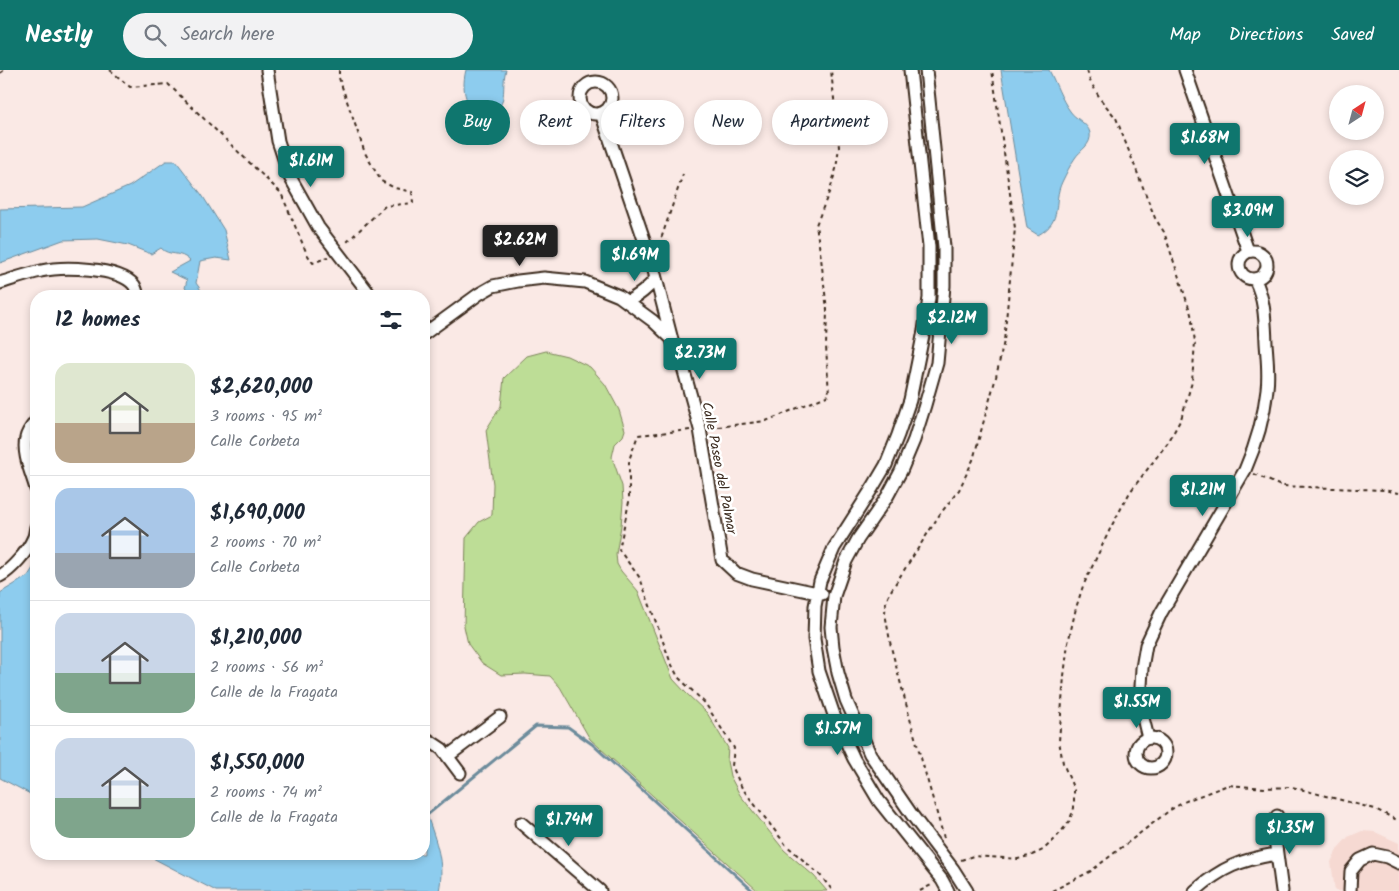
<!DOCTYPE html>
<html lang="en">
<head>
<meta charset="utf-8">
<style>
	body { margin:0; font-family:Kalam,sans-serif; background:#f2f2f3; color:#1f2937; height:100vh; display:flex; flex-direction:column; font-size:19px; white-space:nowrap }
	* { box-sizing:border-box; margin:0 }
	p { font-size:16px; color:#747a83 }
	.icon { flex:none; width:28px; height:28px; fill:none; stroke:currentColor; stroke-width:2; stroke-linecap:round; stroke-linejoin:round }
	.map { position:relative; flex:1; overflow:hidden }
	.side { position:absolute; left:30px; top:220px; width:400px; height:570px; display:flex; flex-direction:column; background:#fff; border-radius:20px; box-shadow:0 2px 8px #0003 }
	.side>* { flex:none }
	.hud { position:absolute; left:445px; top:30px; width:475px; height:45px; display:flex; gap:10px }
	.needle { width:32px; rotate:36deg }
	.buttons { position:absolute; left:1329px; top:15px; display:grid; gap:10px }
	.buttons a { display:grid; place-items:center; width:55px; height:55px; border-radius:50%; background:#fff; box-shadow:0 2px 8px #0003; font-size:25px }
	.price { position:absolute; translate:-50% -42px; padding:0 11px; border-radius:5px; background:#0f766e; color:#fff; font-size:16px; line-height:32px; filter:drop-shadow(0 1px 2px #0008) }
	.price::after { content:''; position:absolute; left:50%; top:30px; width:15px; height:11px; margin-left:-8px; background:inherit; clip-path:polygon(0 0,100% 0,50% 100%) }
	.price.on { background:#222; color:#fff }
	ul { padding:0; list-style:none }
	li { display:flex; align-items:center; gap:15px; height:125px; padding:0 25px }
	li+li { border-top:1px solid #e0e1e3 }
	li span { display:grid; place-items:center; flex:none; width:140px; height:100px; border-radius:15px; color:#555 }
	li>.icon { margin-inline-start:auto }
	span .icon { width:60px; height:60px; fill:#fffc; stroke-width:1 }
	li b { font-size:21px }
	h2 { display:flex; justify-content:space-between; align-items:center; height:60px; padding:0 25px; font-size:21px }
	.pill { padding:0 18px; border-radius:22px; background:#fff; box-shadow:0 2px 8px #0003; font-size:18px; line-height:45px }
	.pill.on { background:#0f766e; color:#fff }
	header { display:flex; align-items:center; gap:30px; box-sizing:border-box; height:70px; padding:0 25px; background:#0f766e; color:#fff }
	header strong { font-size:24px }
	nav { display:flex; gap:28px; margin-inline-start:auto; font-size:18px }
	.search { width:350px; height:45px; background:#f2f2f3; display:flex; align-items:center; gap:12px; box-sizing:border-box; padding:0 18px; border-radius:28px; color:#747a83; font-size:19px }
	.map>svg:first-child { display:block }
</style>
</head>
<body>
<header>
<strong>Nestly</strong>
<div class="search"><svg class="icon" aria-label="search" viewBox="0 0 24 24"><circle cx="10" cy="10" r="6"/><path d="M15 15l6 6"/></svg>Search here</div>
<nav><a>Map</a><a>Directions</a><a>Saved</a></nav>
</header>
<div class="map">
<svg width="1399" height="821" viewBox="0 0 1399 821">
	<rect width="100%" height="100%" fill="#fae9e5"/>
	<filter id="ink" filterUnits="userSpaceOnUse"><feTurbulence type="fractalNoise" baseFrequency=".02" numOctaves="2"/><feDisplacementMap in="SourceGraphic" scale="10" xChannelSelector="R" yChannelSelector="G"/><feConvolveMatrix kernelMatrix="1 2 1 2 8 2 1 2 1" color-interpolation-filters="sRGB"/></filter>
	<g filter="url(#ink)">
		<path fill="#f6d9d2" d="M1362,761L1375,762L1399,773V821H1335L1331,792L1338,778L1348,767Z"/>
		<path fill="#bddd96" stroke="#7c845a" d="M546,281L567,286L590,297L605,314L619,340L625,360L623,366L615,374L612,387L622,416L623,432L621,456L616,484L617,494L621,501L638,521L673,609L686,623L707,643L728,678L727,691L730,706L740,725L784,780L814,806L827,821H758L590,669L560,617L550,606L525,604L501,605L482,593L468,574L464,556L466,468L479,452L492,445L493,414L486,360L501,336L504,308L527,286Z"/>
		<path fill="#8dccee" stroke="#6c8b9b" d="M466,0H506C501,16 508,30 495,43C467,47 460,23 466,0Z
			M1001,0H1049C1056,13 1061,29 1070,41C1075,49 1088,53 1090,63C1092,75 1080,80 1075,88C1070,95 1066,104 1062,112C1052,133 1064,151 1038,165L1027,158Z
			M166,91H176L202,125L224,160L231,190L216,188L200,191L196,213L205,226H193L185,218L187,210L170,202L190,191C180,180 169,187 161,178L151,184L128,175L98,169L63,170L0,193V139L82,137L130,116Z
			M36,493V727L0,708V523L28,506Z
			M424,743L427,745C436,772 445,792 439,821H216L145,784H424Z"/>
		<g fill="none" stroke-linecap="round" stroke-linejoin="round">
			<path stroke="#6c8b9b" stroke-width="3" d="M427,745L536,656L568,657L592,674L753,821"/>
			<defs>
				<path id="minor" d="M267,0L278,71L290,107L318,157L371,226
					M910,0L929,177V228L924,261L910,330L898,365L886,395L873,417L834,478L820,511L815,536L814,569L819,601L835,648L854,689L879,731L942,810L948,821
					M926,0L944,177V216L937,293L925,335L914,370L901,401L887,427L858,469L846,491L834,526L831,557L833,577L838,603L846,630L870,684L912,745L953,799L967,821
					M1185,0L1248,181
					M580 28a16 16 0 1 1 32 0a16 16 0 1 1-32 0Z
					M601,43L652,193L672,270L682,294L700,359L722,490L736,503L752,509L822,524
					M1239 195a14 14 0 1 1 28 0a14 14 0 1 1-28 0Z
					M0,213C13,209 27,204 41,201C62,196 119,197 134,215C136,218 137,223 138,226
					M627,232C639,225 648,219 656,208
					M424,264L479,224L493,216L518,211L544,208L585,212L619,226L653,251L671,268
					M36,351C32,356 27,362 26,368C22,384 32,404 36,419
					M0,506C11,500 28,481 33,469C35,466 35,461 36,457
					M424,667L442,679L460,703
					M1136 683a15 15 0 1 1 30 0a15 15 0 1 1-30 0Z
					M1148,668L1140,636L1142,598L1146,575L1161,543L1245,400C1256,375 1264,347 1267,319C1269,304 1267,288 1266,273C1265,251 1265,230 1255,210
					M448,686L500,647
					M1277,746L1273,754L1282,821
					M521,753L600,821
					M1195,821C1222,797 1241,790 1276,784
					M1350,821L1351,801L1360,790L1373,784L1387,787L1399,793"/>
			</defs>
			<use href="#minor" stroke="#3b2a1e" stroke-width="15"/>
			<path stroke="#3b2a1e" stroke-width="2" stroke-dasharray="4 4" stroke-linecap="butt" d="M110,0L130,17L168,14L281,123L307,184L313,193L328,187
				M339,0V8L365,83L381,111L395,118L412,122L413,133L385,136L346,173
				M0,3L5,0
				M659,175L683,104
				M710,358L766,351L829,325L826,276L827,240L821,188L816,155L830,120L836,99L839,77L831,0
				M690,360L638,365L629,390V432L619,480L640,508L670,591L678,607L705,633L734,678L732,696L742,718L786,775L820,805L833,821
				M1254,404L1281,416L1384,420L1399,423
				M944,768L913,660L891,577L885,543L886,531L892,519L940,444L959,420L973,390L996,307L1004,271L1015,158L992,0
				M961,790L973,786L1018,789L1032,785L1043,780L1055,769L1069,752L1074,738V720L1063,693L1059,671L1064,606L1068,573L1076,538L1083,516L1111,457L1130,422L1169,371L1181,349L1192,312L1195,272L1191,244L1164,162L1155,148L1116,48L1101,30L1090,11L1087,0
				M920,821L931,815
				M1052,821L1091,801L1170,740L1186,731L1228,715L1265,718L1292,717L1375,739L1399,751"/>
			<use href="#minor" stroke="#fff" stroke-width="11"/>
		</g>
	</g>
	<g text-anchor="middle" stroke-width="5" stroke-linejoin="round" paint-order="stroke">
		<g font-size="14" fill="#3b2a1e" stroke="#fff">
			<text transform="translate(720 398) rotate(79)" y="5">Calle Paseo del Palmar</text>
		</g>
	</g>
</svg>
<div class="buttons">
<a><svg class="needle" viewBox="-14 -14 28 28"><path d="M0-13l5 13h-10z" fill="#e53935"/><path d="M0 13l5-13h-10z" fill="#747a83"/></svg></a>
<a><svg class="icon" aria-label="layers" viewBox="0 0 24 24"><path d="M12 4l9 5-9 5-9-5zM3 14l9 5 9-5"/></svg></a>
</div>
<b class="price" style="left:1205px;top:95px">$1.68M</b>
<b class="price" style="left:311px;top:118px">$1.61M</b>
<b class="price" style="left:1248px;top:168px">$3.09M</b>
<b class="price on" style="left:520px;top:197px">$2.62M</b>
<b class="price" style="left:635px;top:212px">$1.69M</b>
<b class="price" style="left:952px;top:275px">$2.12M</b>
<b class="price" style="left:700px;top:310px">$2.73M</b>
<b class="price" style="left:1203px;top:447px">$1.21M</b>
<b class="price" style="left:1137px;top:659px">$1.55M</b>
<b class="price" style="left:838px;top:686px">$1.57M</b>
<b class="price" style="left:569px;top:777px">$1.74M</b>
<b class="price" style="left:1290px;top:785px">$1.35M</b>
<div class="hud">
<a class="pill on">Buy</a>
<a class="pill">Rent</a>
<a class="pill">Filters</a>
<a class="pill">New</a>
<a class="pill">Apartment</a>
</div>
<section class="side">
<h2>12 homes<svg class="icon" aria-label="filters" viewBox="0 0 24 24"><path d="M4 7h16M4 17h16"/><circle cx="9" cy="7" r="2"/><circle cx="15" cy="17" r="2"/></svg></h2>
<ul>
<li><span style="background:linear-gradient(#dfe7d0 60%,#b9a48a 0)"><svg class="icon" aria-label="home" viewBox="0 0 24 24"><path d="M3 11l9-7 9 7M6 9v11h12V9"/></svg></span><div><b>$2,620,000</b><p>3 rooms · 95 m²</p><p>Calle Corbeta</p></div></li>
<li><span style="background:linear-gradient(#a9c7e8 65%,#9aa5b1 0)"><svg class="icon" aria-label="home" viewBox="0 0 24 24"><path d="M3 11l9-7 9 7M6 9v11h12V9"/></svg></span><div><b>$1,690,000</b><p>2 rooms · 70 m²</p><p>Calle Corbeta</p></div></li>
<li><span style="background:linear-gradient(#c9d6e8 60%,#7fa58c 0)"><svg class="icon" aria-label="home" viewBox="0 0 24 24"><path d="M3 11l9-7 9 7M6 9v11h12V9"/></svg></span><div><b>$1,210,000</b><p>2 rooms · 56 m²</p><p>Calle de la Fragata</p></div></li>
<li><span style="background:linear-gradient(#c9d6e8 60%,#7fa58c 0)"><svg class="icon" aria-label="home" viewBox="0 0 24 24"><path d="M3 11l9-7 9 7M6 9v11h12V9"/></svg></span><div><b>$1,550,000</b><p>2 rooms · 74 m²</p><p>Calle de la Fragata</p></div></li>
</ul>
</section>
</div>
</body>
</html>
